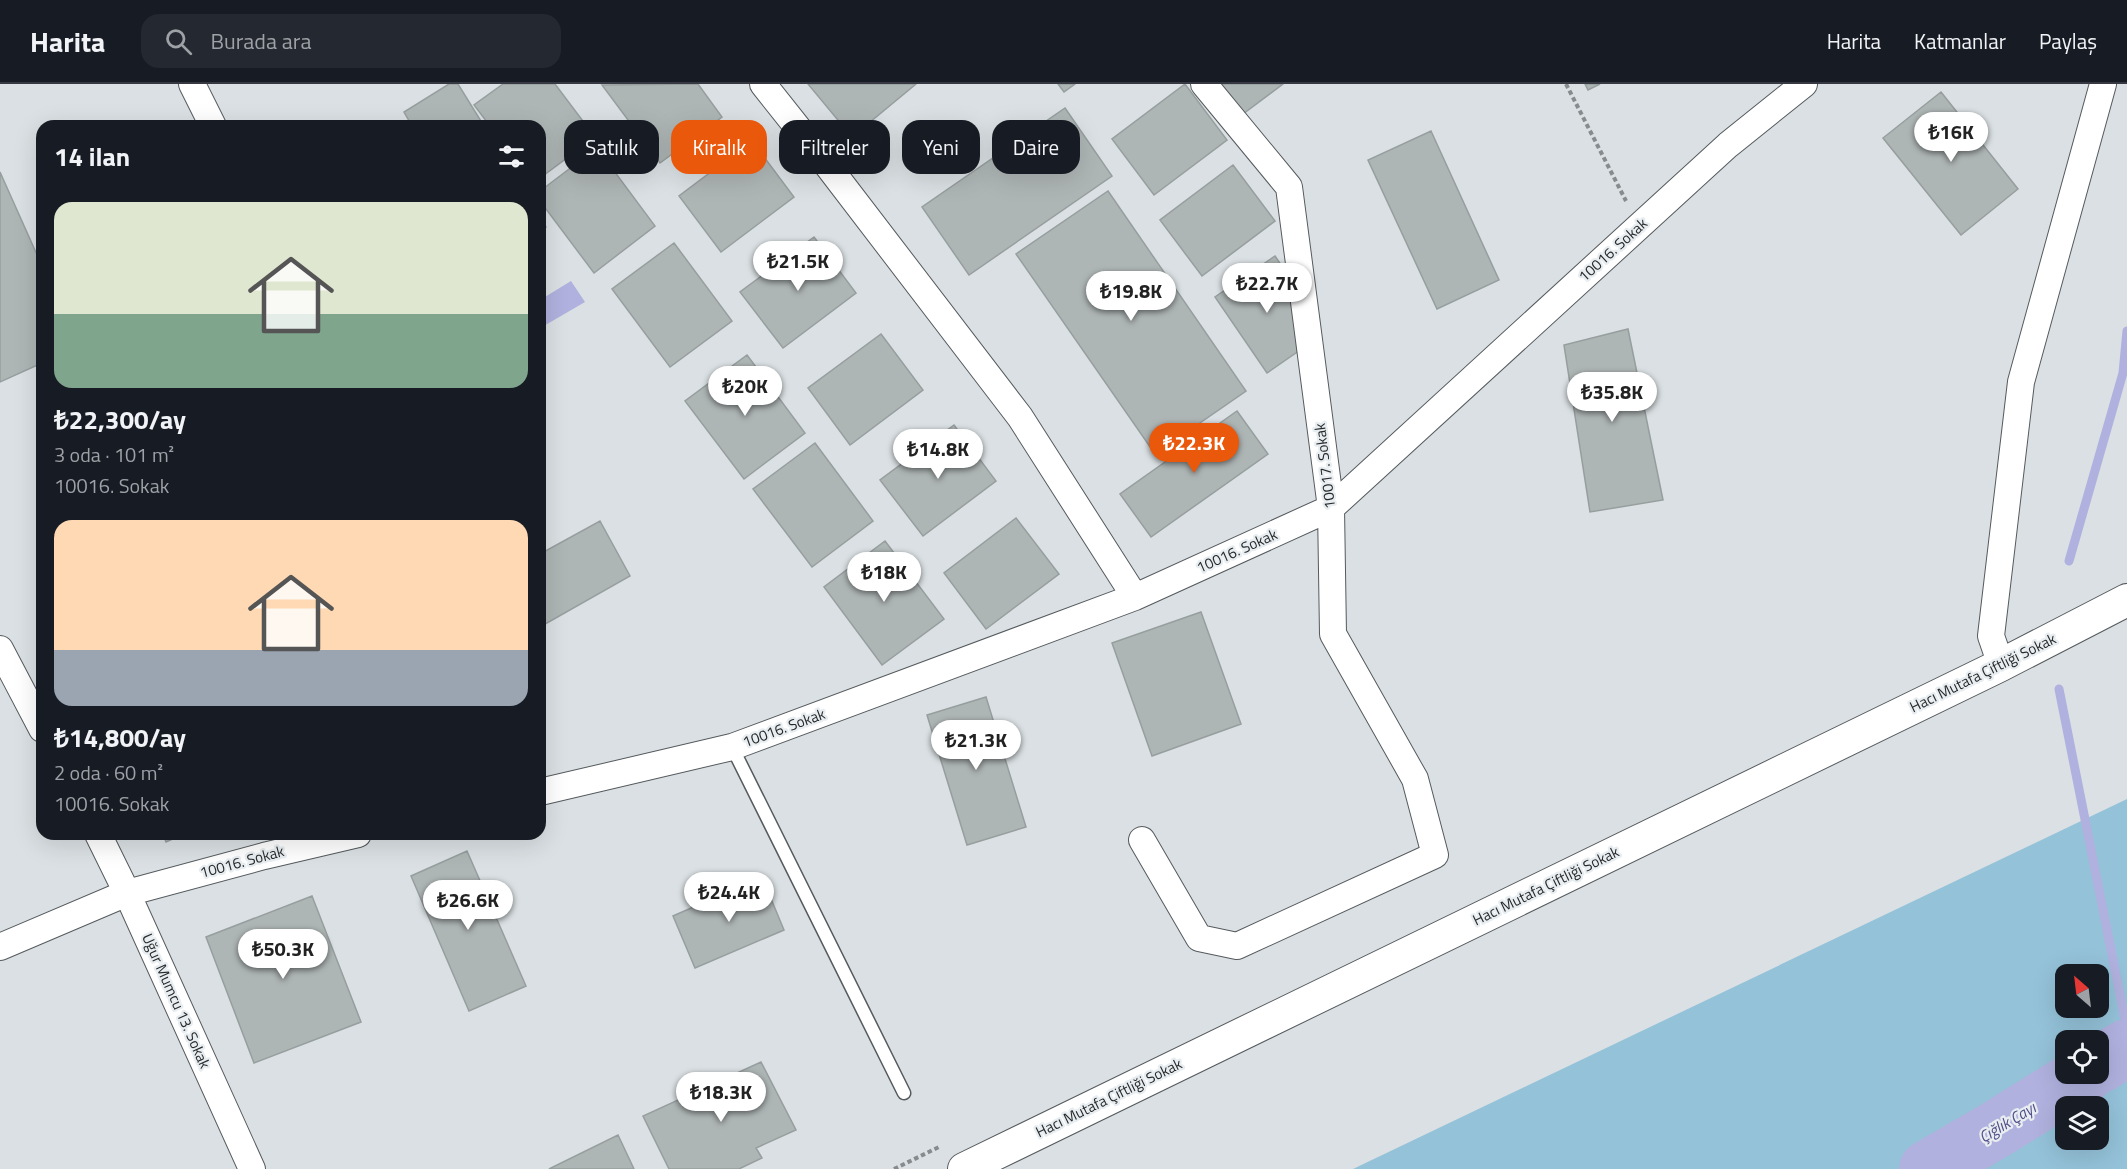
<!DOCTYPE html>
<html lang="tr">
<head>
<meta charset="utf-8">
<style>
	body { margin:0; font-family:"Titillium Web",sans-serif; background:#242831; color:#f1f3f6; height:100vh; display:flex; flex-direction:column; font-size:22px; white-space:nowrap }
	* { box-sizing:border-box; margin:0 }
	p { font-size:20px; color:#9ea1a6 }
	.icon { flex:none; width:33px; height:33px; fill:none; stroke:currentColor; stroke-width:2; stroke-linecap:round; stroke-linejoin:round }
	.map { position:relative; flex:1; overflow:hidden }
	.side { position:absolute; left:36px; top:36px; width:510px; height:720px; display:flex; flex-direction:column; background:#171b24; border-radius:18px; box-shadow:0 6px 24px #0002 }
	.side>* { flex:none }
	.guide { position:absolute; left:564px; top:36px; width:570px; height:54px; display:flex; gap:12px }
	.needle { width:39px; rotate:332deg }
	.fabs { position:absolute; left:2055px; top:880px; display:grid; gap:12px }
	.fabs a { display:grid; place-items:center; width:54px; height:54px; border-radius:12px; background:#171b24; box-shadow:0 6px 24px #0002; font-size:30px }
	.price { position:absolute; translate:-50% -51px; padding:0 14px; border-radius:21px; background:#fff; color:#222; font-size:20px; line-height:39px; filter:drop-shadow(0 2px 3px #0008) }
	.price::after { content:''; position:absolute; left:50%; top:36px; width:18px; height:14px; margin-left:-9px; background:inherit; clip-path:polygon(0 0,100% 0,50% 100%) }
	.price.current { background:#ea580c; color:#fff }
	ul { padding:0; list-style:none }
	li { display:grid; align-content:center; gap:12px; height:318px; padding:0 18px }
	li span { display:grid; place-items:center; height:186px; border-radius:18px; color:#555 }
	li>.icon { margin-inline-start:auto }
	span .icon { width:108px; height:108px; fill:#fffc; stroke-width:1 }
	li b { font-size:26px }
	h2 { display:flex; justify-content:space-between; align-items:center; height:72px; padding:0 18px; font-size:26px }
	.chip { padding:0 21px; border-radius:18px; background:#171b24; box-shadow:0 6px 24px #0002; font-size:21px; line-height:54px }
	.chip.current { background:#ea580c; color:#fff }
	header { display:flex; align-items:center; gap:36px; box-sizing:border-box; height:84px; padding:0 30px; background:#171b24; border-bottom:2px solid #363941 }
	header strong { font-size:28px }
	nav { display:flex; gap:33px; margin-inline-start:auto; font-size:21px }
	.search { width:420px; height:54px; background:#242831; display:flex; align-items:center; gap:15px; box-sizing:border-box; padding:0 21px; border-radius:18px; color:#9ea1a6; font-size:22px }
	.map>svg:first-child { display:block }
</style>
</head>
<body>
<header>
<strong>Harita</strong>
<div class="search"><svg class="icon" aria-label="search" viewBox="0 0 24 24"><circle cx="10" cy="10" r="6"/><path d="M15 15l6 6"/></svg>Burada ara</div>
<nav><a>Harita</a><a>Katmanlar</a><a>Paylaş</a></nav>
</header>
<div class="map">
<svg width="2127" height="1085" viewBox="0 0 2127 1085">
	<rect width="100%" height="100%" fill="#dae0e3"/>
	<path fill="#94c2d9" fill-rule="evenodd" d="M2127,715V1085H1353ZM2066,891H2098V924H2066ZM2066,957H2098V990H2066ZM2066,1023H2098V1056H2066Z"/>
	<path fill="#b0b1de" d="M571,197L585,218L542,243L540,216Z"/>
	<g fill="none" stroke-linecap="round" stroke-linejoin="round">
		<path stroke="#b0b1de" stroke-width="9" d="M2069,477L2123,289L2127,247
			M2059,605L2127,946"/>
		<path stroke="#b0b1de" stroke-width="58" d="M2098,981L2127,964
			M1928,1085L1995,1046L2085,990"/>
	</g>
	<path fill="#aeb5b5" stroke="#979e9e" stroke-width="1.5" d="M449,0H458L484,42H412L404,28Z
		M503,0H555L595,53L540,94V42H490L474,21Z
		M698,0L722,33L660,79L602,1Z
		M808,0H916L852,53Z
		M1058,0H1075L1064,8Z
		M1185,0L1227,56L1154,111L1112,55Z
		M1221,0H1283L1243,30Z
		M1585,0H1600L1588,6Z
		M1941,8L2018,105L1961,151L1883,54Z
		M1065,24L1112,92L969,191L922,123Z
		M1431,47L1499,196L1437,225L1368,76Z
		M752,57L794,113L721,168L679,112Z
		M597,64L655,142L594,189L540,117V107Z
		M1233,81L1275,137L1202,192L1160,136Z
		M0,88L42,182V279L0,298Z
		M1108,107L1246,307L1155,370L1016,170Z
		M540,133L546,143L540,146Z
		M814,153L856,209L783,264L740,208Z
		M674,159L732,237L670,283L612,205Z
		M1275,172L1298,206L1306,262L1267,289L1215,213Z
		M1628,245L1663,416L1590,428L1564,261Z
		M881,250L923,306L850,361L808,304Z
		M747,271L805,349L744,395L685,317Z
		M1237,327L1268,370L1151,453L1120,410Z
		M954,341L996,397L923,452L880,396Z
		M815,359L873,437L812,483L753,405Z
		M1016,434L1059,490L986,545L944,489Z
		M600,437L630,492L540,543V470Z
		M885,457L944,535L882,581L824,503Z
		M1201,528L1241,640L1152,672L1112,559Z
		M986,613L1026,743L967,761L927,631Z
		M163,750H184L166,758Z
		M467,767L526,902L469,927L411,792Z
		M762,793L784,846L695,884L673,832Z
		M312,812L361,938L254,979L206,853Z
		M761,978L796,1046L756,1064L762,1074L739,1085H669L643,1032Z
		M618,1051L634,1085H549Z"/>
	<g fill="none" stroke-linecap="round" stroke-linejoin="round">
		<defs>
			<path id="service" d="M732,663L904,1009"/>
			<path id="minor" d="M192,0L213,42
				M763,0L821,73L1020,333L1135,513
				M0,565L42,645
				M2001,581L1991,552L2021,298L2103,0
				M540,708L732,663L1135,513L1331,424L1728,61L1804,0
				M98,750L127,809L252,1085
				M1142,756L1199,854L1237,862L1435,771L1415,695L1333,550L1331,424L1289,103L1204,0
				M0,863L127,809L264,772L358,750"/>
			<path id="tertiary" d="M964,1085L2001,581L2127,516"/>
		</defs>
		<use href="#service" stroke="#555a5d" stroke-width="15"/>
		<use href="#minor" stroke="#555a5d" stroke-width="28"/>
		<use href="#tertiary" stroke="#555a5d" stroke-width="34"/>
		<path stroke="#878b8d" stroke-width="4" stroke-dasharray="4.5 3" stroke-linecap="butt" d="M1566,0L1626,117
			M894,1085L939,1063"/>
		<use href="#service" stroke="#fff" stroke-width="12"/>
		<use href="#minor" stroke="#fff" stroke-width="26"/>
		<use href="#tertiary" stroke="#fff" stroke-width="32"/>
	</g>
	<g text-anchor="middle" stroke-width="4.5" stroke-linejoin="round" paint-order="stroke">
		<g font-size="15" fill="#27292a" stroke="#e7edf0">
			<text transform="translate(1613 166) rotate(-42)" y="5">10016. Sokak</text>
			<text transform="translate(1325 382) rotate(-97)" y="5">10017. Sokak</text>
			<text transform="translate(1237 467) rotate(-24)" y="5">10016. Sokak</text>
			<text transform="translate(1983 589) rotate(-26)" y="5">Hacı Mutafa Çiftliği Sokak</text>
			<text transform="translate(784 644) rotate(-20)" y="5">10016. Sokak</text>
			<text transform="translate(242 778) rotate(-15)" y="5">10016. Sokak</text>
			<text transform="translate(1546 802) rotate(-26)" y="5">Hacı Mutafa Çiftliği Sokak</text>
			<text transform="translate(176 917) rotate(66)" y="5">Uğur Mumcu 13. Sokak</text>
			<text transform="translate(1109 1014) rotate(-26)" y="5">Hacı Mutafa Çiftliği Sokak</text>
		</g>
		<g font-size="16" font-style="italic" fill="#514f89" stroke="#e7edf0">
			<text transform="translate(2007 1038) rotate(-31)" y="6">Çığlık Çayı</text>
		</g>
	</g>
</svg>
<div class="fabs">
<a><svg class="needle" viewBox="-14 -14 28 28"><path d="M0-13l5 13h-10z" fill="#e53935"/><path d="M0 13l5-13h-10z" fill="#9ea1a6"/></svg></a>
<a><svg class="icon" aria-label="locate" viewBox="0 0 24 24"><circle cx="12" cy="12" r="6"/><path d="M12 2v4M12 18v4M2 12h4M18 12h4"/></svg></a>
<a><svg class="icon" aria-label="layers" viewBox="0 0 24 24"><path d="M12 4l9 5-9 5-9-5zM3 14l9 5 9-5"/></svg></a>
</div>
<b class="price" style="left:1951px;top:79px">₺16K</b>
<b class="price" style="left:798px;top:208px">₺21.5K</b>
<b class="price" style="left:1267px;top:230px">₺22.7K</b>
<b class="price" style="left:1131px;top:238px">₺19.8K</b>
<b class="price" style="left:745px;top:333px">₺20K</b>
<b class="price" style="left:1612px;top:339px">₺35.8K</b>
<b class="price current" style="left:1194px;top:390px">₺22.3K</b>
<b class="price" style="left:938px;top:396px">₺14.8K</b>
<b class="price" style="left:884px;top:519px">₺18K</b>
<b class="price" style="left:976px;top:687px">₺21.3K</b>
<b class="price" style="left:729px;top:839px">₺24.4K</b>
<b class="price" style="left:468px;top:847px">₺26.6K</b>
<b class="price" style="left:283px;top:896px">₺50.3K</b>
<b class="price" style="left:721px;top:1039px">₺18.3K</b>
<div class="guide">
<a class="chip">Satılık</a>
<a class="chip current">Kiralık</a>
<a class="chip">Filtreler</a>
<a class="chip">Yeni</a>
<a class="chip">Daire</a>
</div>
<section class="side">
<h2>14 ilan<svg class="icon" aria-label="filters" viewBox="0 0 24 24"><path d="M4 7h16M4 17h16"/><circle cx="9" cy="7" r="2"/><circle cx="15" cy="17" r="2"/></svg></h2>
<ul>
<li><span style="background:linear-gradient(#dfe7d0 60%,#7fa58c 0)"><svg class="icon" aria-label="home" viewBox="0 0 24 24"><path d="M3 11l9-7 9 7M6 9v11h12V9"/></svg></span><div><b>₺22,300/ay</b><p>3 oda · 101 m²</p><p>10016. Sokak</p></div></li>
<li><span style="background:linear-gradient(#ffd9b3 70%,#9aa5b1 0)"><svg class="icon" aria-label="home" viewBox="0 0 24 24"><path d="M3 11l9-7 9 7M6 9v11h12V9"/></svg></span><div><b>₺14,800/ay</b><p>2 oda · 60 m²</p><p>10016. Sokak</p></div></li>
</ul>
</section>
</div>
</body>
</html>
